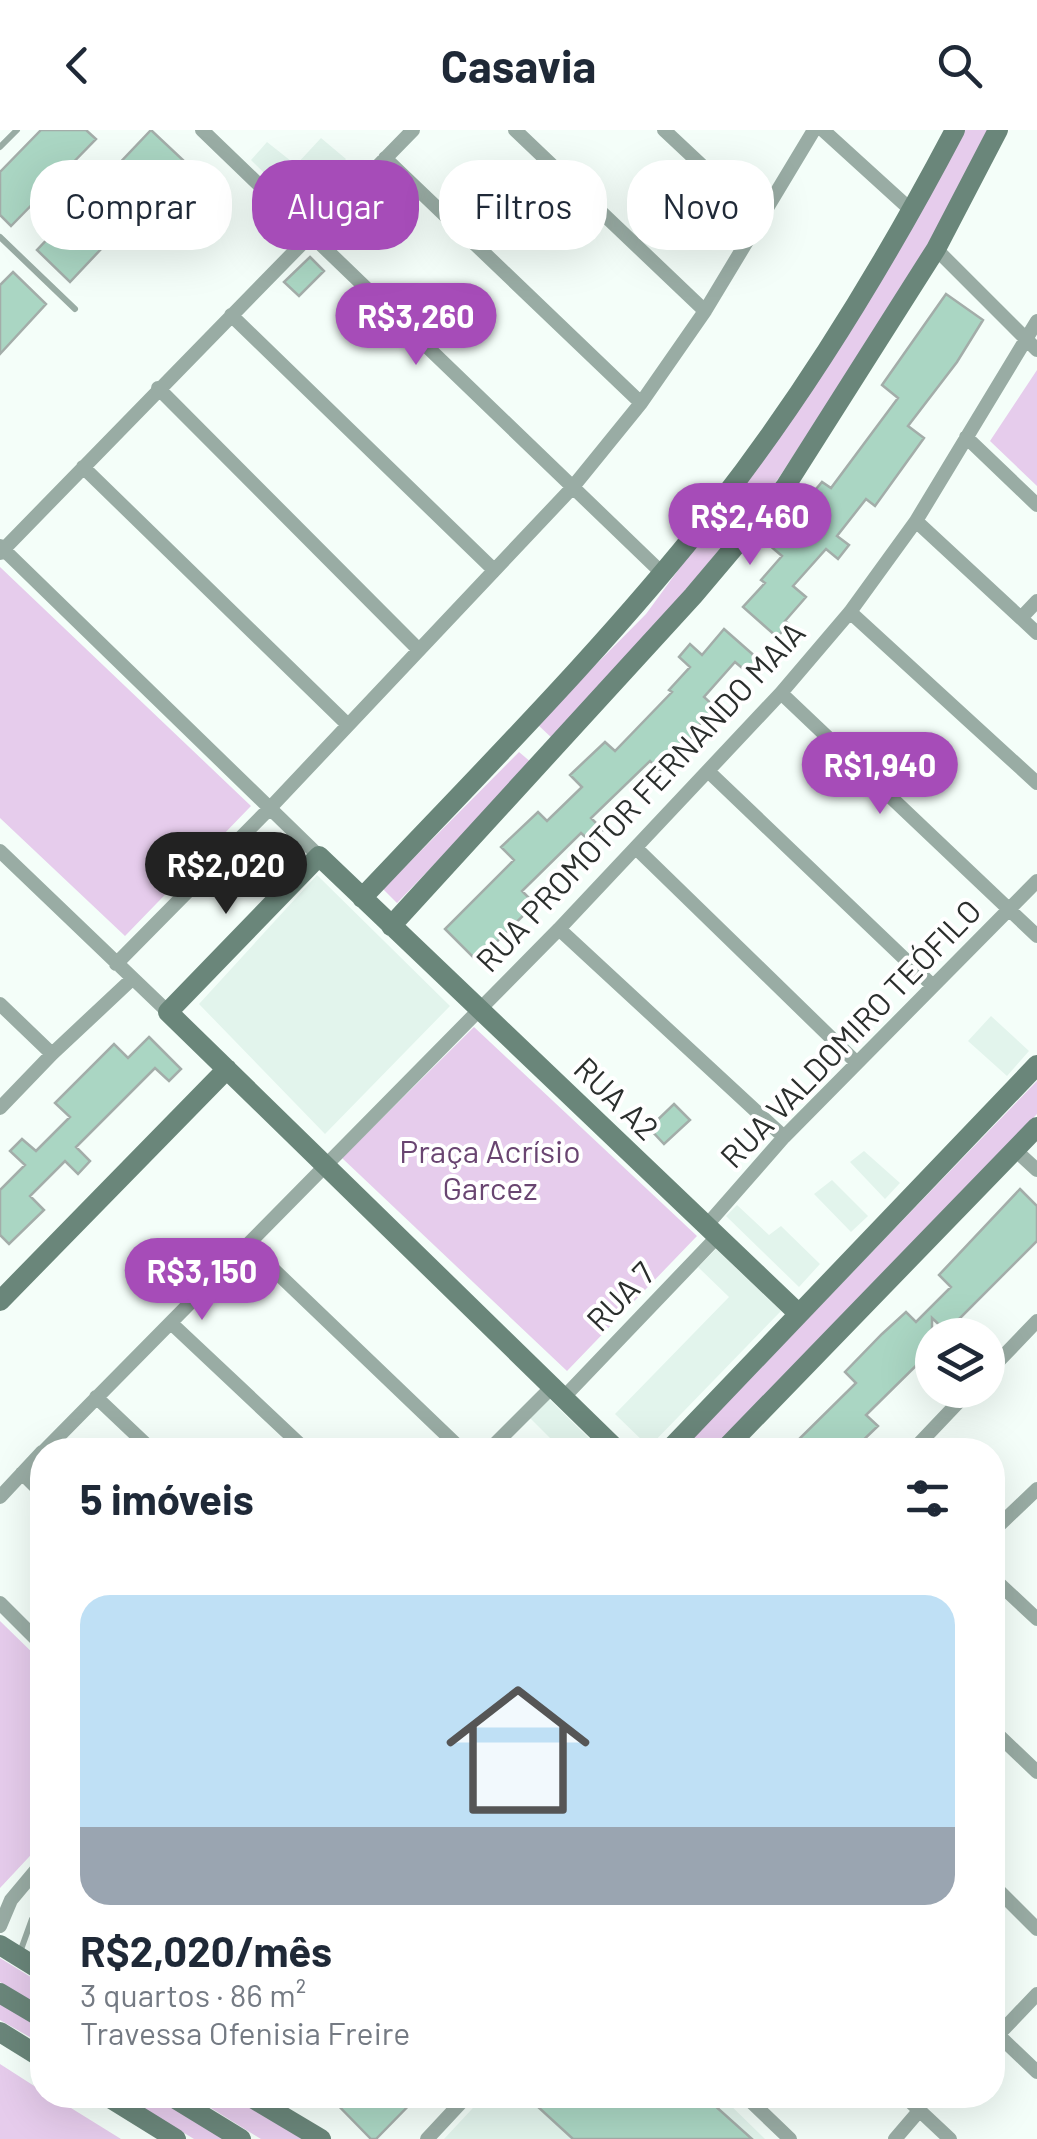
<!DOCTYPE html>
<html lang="pt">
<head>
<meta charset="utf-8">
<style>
	body { margin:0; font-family:Barlow,sans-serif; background:#f6f6f7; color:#1f2937; height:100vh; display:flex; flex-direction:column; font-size:38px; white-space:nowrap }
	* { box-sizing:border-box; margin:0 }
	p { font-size:32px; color:#747a83 }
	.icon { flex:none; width:55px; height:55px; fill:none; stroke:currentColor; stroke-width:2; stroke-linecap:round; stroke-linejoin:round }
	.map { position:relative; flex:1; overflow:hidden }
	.sheet { position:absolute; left:30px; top:1308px; width:975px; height:670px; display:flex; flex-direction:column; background:#fff; border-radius:40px; box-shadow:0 10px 40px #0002 }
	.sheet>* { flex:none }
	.top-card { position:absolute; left:30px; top:30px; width:978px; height:90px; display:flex; gap:20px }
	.tools { position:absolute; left:915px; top:1188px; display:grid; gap:20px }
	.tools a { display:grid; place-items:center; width:90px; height:90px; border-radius:50%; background:#fff; box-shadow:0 10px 40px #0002; font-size:50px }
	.price { position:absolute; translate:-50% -85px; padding:0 22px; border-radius:35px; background:#a64cb8; color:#fff; font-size:32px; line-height:65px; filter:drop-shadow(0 2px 5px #0008) }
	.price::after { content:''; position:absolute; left:50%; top:60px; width:30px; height:22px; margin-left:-15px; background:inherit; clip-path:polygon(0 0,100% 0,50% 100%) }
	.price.current { background:#222; color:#fff }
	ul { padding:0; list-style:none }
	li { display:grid; align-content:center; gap:20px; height:530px; padding:0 50px }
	li span { display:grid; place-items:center; height:310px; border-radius:30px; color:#555 }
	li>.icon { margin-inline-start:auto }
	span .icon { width:180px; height:180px; fill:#fffc; stroke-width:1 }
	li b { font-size:42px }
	h2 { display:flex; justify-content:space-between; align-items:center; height:120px; padding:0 50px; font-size:42px }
	.pill { padding:0 35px; border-radius:40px; background:#fff; box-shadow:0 10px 40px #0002; font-size:35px; line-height:90px }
	.pill.current { background:#a64cb8; color:#fff }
	header { display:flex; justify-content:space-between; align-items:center; height:130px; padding:0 50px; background:#fff; font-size:45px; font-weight:700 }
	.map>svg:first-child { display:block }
</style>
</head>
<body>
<header><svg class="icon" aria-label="back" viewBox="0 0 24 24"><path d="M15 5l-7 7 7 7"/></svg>Casavia<svg class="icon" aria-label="search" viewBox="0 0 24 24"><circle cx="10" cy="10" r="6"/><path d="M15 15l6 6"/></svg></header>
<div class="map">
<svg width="1037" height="2009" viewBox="0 0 1037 2009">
	<rect width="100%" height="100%" fill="#f4fef9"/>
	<path fill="#e2f4ec" d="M321,8L346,29L301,79L251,30L267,12L296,35Z
		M317,745L450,876L325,1004L199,874Z
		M991,886L1029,921L1007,946L968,911Z
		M864,1021L900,1053L885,1069L850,1032Z
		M832,1050L868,1086L851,1102L814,1064Z
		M737,1075L769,1105L781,1096L820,1134L799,1157L726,1086Z
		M716,1119L781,1181L649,1317L615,1284L729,1167L698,1137Z
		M549,1269L601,1320H584L577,1313L569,1320H562L529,1287Z
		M485,1965H720L765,2009H444Z"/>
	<path fill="#e6ccec" d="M964,0H992L942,100L778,349L668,481L554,610L537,594L646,484L764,323Z
		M1037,240V356L990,311Z
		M0,437L251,676L125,806L0,688Z
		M519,622L532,633L397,773L383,759Z
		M474,897L697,1106L567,1241L342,1028Z
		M1037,951V984L716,1320H681Z
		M0,1491L42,1532V1713L0,1758Z
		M0,1828L42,1854V1879L0,1852Z
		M0,1869L42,1894V1914L0,1890Z
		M0,1934L42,1961V1965H50L121,2009H0Z
		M122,1965H154L226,2009H194Z
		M190,1965H230L304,2009H261Z"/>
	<path fill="#aad6c3" stroke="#a3ada9" stroke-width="2.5" d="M41,0H86L96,9L11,96L0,85V42Z
		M151,0L184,31L70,152L37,120Z
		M310,127L324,141L299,166L284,152Z
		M13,142L46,174L0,224V155Z
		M946,164L983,190L957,232L908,296L924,308L875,376L866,369L837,406L849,415L838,429L826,419L793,456L806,467L785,491L789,494L777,507L743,477L765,453L761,450L782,426L769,415L781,402L793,412L823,375L811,365L822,352L831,358L898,268L882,255Z
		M724,499L758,529L747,542L735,532L704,567L715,577L692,603L694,605L660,641L650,631L591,688L603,700L591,712L581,703L522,761L535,774L477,831L445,799L514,730L501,717L538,682L547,691L582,657L570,645L605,612L615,621L672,562L669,560L690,537L679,527L690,514L702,525Z
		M149,907L181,939L169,951L155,938L76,1017L90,1031L78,1044L65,1031L30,1066L44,1080L9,1114L0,1105V1060L25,1035L10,1021L22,1009L36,1021L70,987L55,973L114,914L128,928Z
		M674,974L690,990L664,1014L649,998Z
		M1020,1059L1037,1076V1111L959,1189L975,1205H950L932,1188V1220L866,1285L878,1296L853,1320H788L856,1253L845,1242L882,1204L906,1182L916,1192L951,1157L939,1145Z
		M328,1965H419L376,2009H371Z
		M525,1965H703L752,2009H573Z"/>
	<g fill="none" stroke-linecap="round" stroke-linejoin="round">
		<path stroke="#99aca4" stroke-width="6" d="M0,17L17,0
			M0,107L75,179
			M19,1825L32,1789L42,1783"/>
		<path stroke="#99aca4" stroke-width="14" d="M202,0L662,443
			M515,0L705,181
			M664,0L759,89
			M823,0L912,81
			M385,28L641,273
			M936,119L1037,220
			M231,185L494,440
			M158,258L419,520
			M966,307L1037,375
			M83,337L348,595
			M916,391L1037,503
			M0,416L319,726
			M0,423L413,0
			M850,482L1037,653
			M1021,488L1037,471
			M781,563L1037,806
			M709,642L933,856
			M637,719L857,933
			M0,721L168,882
			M559,799L784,1007
			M116,834L270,678L572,358L641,273L705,181L814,0
			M0,874L52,924
			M0,978L52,924L132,849
			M1015,1020L1037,1040
			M706,1096L784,1007L1037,751
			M248,1115L462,1320
			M171,1193L306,1320
			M988,1242L1037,1191
			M565,1266L717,1107
			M96,1267L152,1320
			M45,1320L559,799L781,563L850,482L916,391L1037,191
			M489,1320L554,1255
			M913,1320L970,1260
			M22,1343L42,1363
			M0,1367L42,1322
			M992,1402L1037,1359
			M992,1447L1037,1489
			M0,1473L42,1515
			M992,1599L1037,1642
			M992,1754L1037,1799
			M0,1796L11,1770L42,1733
			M992,1899L1037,1942
			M998,1905L1037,1864
			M744,1965L790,2009
			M903,1965L950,2009
			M427,2009L468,1965
			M895,2009L919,1981"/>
		<path stroke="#6a867a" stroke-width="20" d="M362,768C482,641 607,516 715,379C808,260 885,133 955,0
			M391,796L693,466L785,357L936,119L998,0
			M0,1171L227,939
			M617,1320L168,882L319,726L799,1184
			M669,1320L1037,935
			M724,1320L1037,997
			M0,1815L42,1841
			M0,1863L42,1888
			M0,1902L42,1928
			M105,1965L176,2009
			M169,1965L241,2009
			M247,1965L321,2009"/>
	</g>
	<g text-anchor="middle" stroke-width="8" stroke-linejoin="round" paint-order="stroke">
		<g font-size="32" fill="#2b2f2d" stroke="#fff">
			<text transform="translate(641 667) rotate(-47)" y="11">RUA PROMOTOR FERNANDO MAIA</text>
			<text transform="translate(851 904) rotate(-46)" y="11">RUA VALDOMIRO TEÓFILO</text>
			<text transform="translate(616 969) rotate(44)" y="11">RUA A2</text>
			<text transform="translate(621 1167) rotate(-46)" y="11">RUA 7</text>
		</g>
		<g font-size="32" fill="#694571" stroke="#fff">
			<text x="490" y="1033">Praça Acrísio<tspan x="490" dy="37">Garcez</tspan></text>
		</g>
	</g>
</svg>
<div class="tools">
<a><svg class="icon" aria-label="layers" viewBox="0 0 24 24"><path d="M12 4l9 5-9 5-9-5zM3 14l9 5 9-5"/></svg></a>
</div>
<b class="price" style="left:416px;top:238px">R$3,260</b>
<b class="price" style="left:750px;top:438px">R$2,460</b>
<b class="price" style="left:880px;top:687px">R$1,940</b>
<b class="price current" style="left:226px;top:787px">R$2,020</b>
<b class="price" style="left:202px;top:1193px">R$3,150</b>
<div class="top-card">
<a class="pill">Comprar</a>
<a class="pill current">Alugar</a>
<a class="pill">Filtros</a>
<a class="pill">Novo</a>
</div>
<section class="sheet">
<h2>5 imóveis<svg class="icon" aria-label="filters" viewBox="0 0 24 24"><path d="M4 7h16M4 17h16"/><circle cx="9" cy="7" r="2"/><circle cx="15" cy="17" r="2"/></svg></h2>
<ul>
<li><span style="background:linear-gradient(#bfe0f5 75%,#9aa5b1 0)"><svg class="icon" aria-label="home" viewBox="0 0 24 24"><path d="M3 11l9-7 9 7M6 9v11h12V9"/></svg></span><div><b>R$2,020/mês</b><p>3 quartos · 86 m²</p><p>Travessa Ofenisia Freire</p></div></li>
</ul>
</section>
</div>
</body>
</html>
